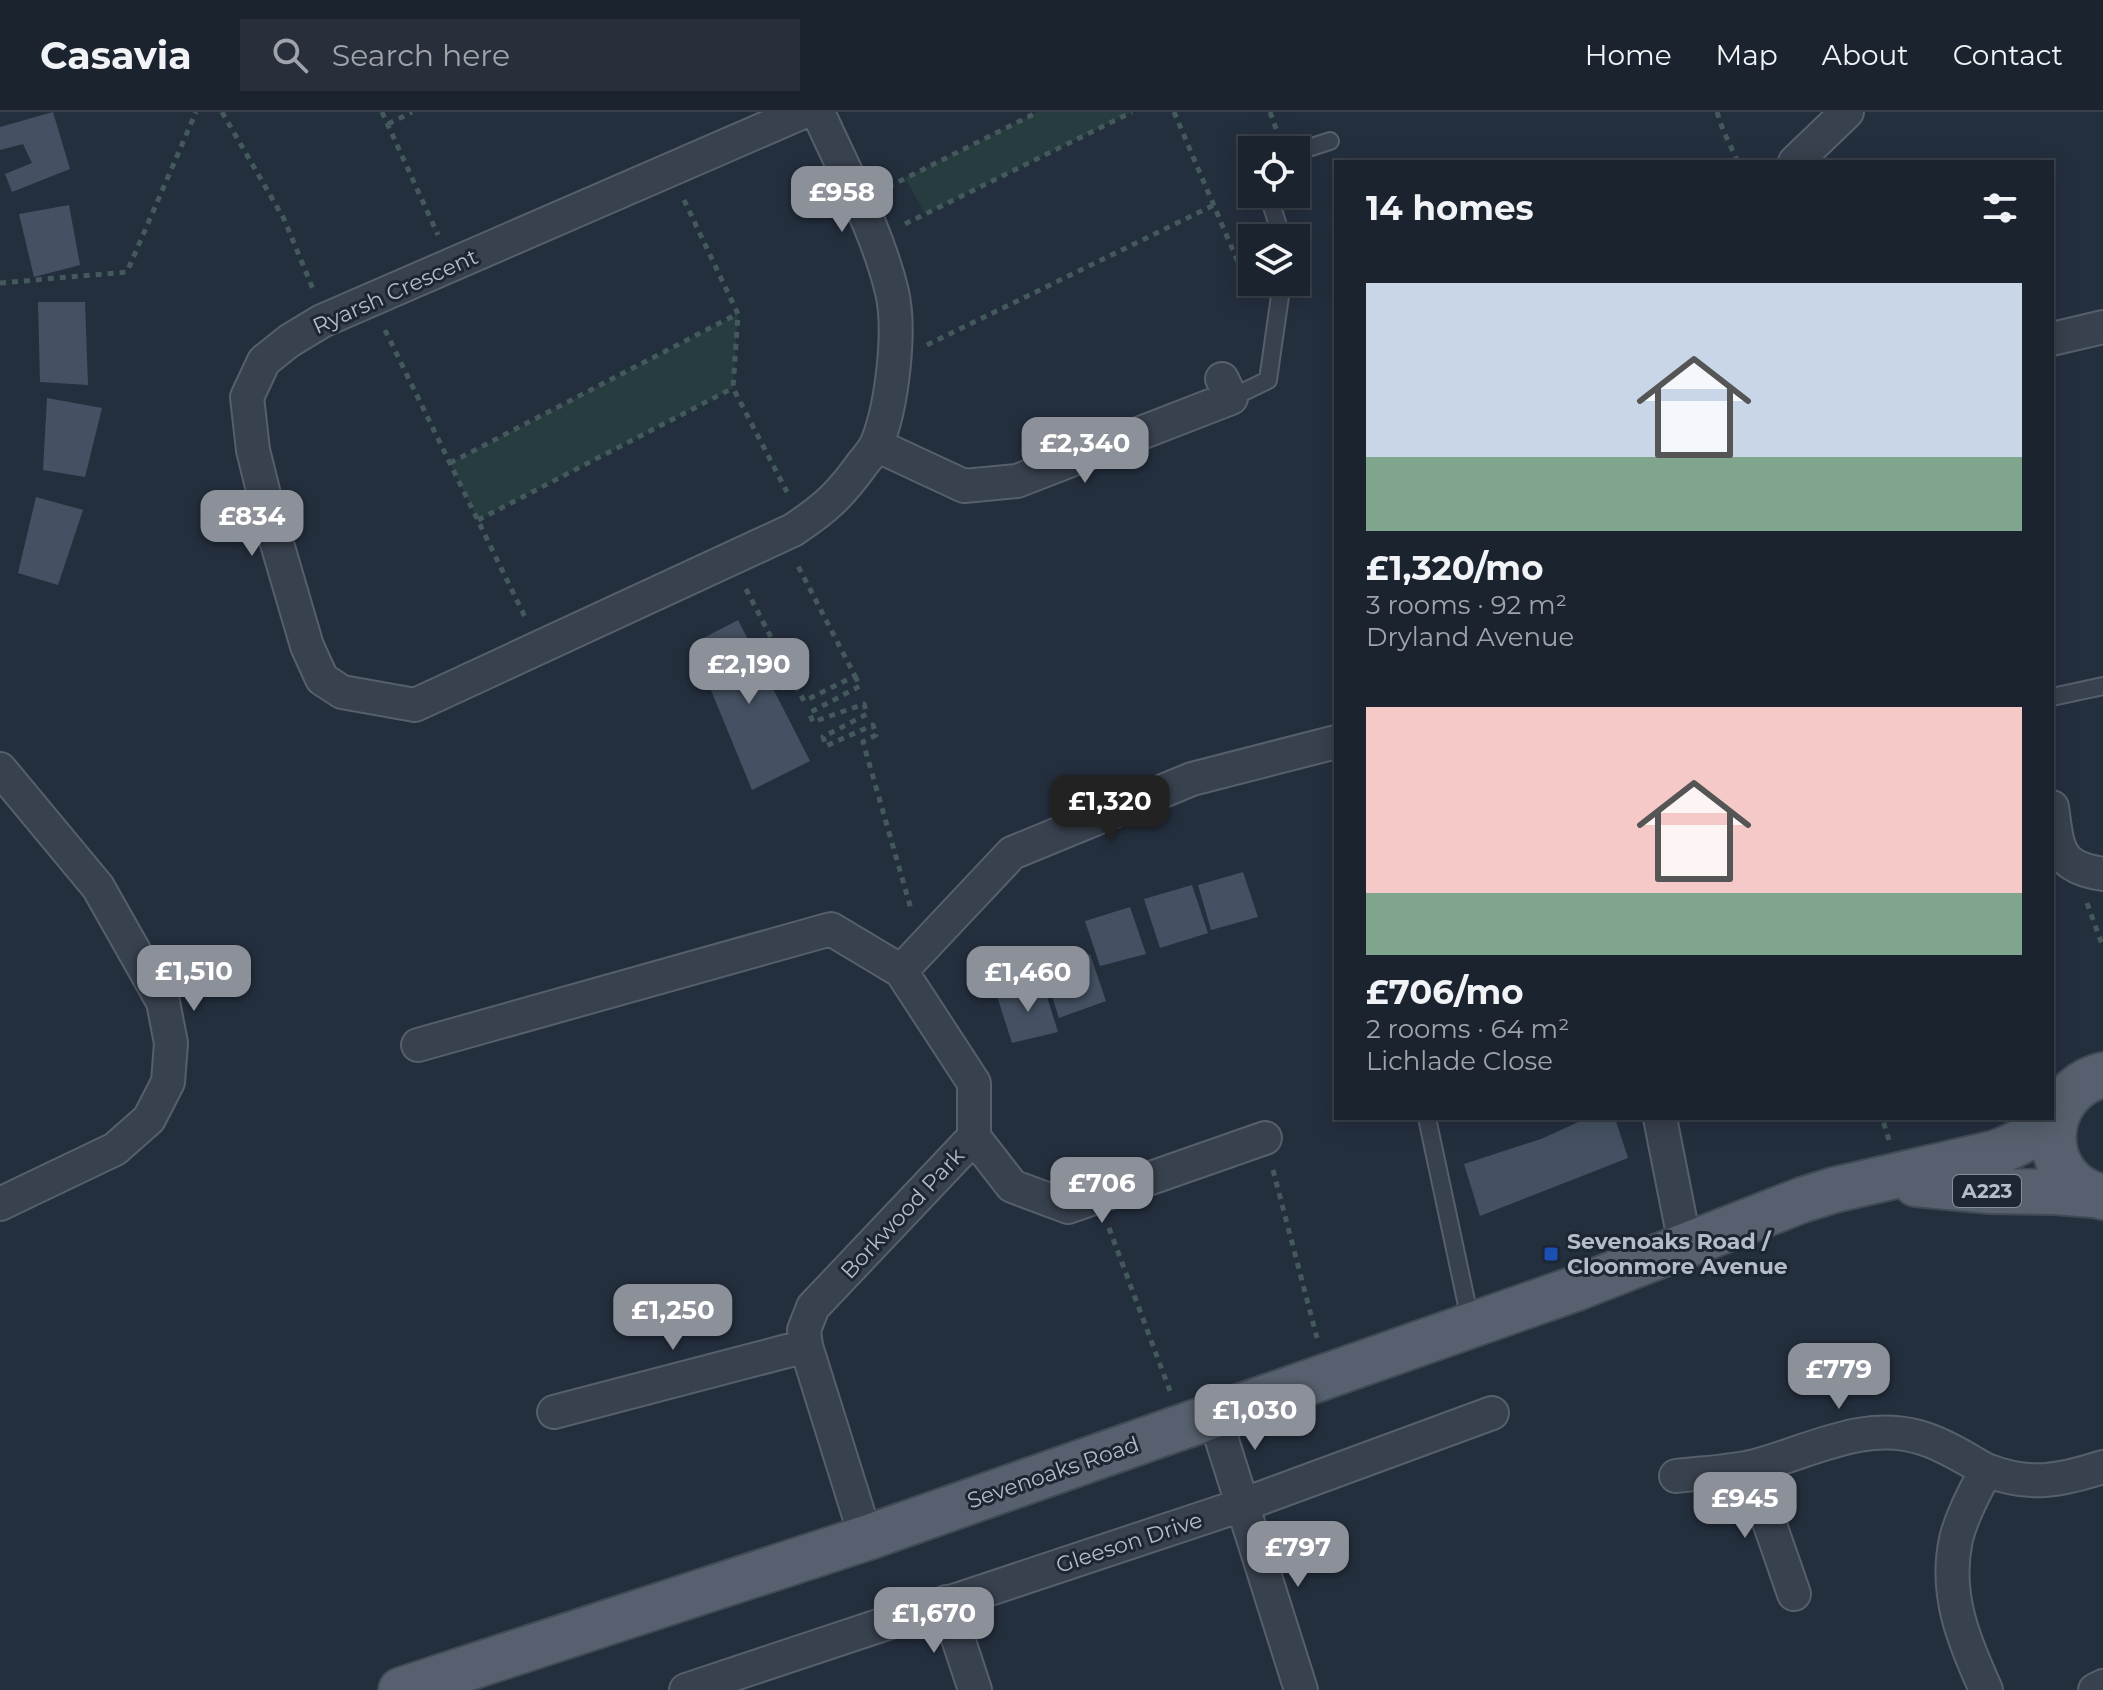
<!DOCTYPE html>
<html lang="en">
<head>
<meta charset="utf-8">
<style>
	body { margin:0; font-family:Montserrat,sans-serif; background:#282f3a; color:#f1f3f6; height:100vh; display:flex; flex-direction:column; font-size:30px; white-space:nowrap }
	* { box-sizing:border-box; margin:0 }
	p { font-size:26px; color:#a0a4aa }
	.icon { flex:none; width:44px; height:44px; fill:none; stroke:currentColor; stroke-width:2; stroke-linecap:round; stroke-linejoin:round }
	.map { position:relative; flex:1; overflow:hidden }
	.sheet { position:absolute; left:1334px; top:48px; width:720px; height:960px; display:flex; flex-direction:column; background:#1b232e; border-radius:0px; box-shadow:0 4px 20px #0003,0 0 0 2px #39404a }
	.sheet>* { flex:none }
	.buttons { position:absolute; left:1238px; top:24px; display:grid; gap:16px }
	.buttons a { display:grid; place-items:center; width:72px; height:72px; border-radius:0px; background:#1b232e; box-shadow:0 4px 20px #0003,0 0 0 2px #39404a; font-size:40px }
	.price { position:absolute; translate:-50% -68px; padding:0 18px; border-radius:16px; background:#8c9099; color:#fff; font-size:26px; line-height:52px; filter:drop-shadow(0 2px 4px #0008) }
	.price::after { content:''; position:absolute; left:50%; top:48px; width:24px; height:18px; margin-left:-12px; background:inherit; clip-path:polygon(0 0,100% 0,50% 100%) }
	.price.current { background:#222; color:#fff }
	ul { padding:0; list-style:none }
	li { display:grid; align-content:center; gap:16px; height:424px; padding:0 32px }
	li span { display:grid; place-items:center; height:248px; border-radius:0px; color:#555 }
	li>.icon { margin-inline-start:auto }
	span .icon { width:144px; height:144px; fill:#fffc; stroke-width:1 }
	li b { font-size:34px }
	h2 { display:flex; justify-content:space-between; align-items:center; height:96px; padding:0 32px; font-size:34px }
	header { display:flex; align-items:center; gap:48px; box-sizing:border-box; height:112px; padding:0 40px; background:#1b232e; border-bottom:2px solid #39404a }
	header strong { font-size:38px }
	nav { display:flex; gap:44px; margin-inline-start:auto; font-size:28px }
	.search { width:560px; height:72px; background:#282f3a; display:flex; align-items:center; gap:20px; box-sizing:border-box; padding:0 28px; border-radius:0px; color:#a0a4aa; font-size:30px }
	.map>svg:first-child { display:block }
</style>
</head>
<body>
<header>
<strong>Casavia</strong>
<div class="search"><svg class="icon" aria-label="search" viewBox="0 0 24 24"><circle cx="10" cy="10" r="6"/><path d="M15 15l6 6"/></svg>Search here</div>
<nav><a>Home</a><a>Map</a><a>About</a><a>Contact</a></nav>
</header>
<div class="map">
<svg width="2103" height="1578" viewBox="0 0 2103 1578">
	<rect width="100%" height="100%" fill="#242f3e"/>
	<path fill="#263c3f" d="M1038,0H1132L925,102L905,66Z
		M738,202L733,276L478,408L450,351Z"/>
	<path fill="#455162" d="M53,0L70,57L12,80L5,62L32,51L23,32L0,38V15Z
		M69,93L80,153L34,165L19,102Z
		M38,190H85L88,273L40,270Z
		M47,286L102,296L85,365L43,358Z
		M36,385L83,398L58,473L18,461Z
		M738,508L810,649L752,678L692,532Z
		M1243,760L1258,805L1211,818L1198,773Z
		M1192,773L1208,821L1160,836L1144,787Z
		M1130,795L1146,842L1100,854L1085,809Z
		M1090,842L1106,889L1059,906L1043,856Z
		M1043,872L1058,920L1012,931L997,884Z
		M1587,1006H1615L1628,1046L1480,1104L1464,1052L1541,1027Z"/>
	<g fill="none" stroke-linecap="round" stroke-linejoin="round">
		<defs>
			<path id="lane" d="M1296,40L1330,29
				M1268,82L1282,126
				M1231,286L1268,268L1282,170
				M2052,585L2103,574
				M1427,1006L1471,1212"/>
			<path id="street" d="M803,0L322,209L289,229L264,249L247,285L253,338L271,411L307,534L322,567L342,580L415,593L793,418C826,396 840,383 863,351C868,345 874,338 877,331C892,294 901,219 892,180C877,117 844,59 818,0
				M1795,50L1847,0
				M2052,227L2103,215
				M876,333L964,374L1017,369L1231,286L1222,267
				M0,657L98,775L163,890L171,931L168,970L149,1007L115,1037L0,1092
				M2052,695C2058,736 2056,755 2103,762
				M901,859L1012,741L1192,667L1336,630
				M418,933L831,817L901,859L974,971V1025L813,1195L804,1218L806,1234L866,1426
				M1660,1006L1681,1112L1689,1132
				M974,1025L1012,1074L1068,1095L1265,1026
				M554,1300L806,1234
				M1214,1303L1301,1578
				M1750,1355L1794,1482
				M1676,1364C1701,1361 1727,1360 1751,1355C1808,1341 1865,1306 1925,1327C1947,1334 1966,1347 1986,1358
				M946,1490L975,1578
				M686,1578L1242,1393L1492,1301
				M1986,1578C1964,1528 1944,1483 1956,1427C1962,1403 1975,1380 1986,1358C2030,1375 2059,1369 2103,1355
				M2095,1578L2103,1574"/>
			<path id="primary" d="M2103,963C2038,980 2036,1070 2103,1085
				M1916,1072L1990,1079L2055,1080L2093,1083
				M401,1578L866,1426L1577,1176L1802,1088L1834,1078L1995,1041C2017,1033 2034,1024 2050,1006"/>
		</defs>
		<use href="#lane" stroke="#565f6c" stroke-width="20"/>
		<use href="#street" stroke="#565f6c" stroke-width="36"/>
		<use href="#primary" stroke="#414a57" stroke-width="48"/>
		<path stroke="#44595c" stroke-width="5" stroke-dasharray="6 6" stroke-linecap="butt" d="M222,0L284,107L313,177
			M382,0L438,123
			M1174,0L1252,183
			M1270,0L1278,22
			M1717,0L1723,18L1738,50
			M388,12L412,0
			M888,75L1038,0
			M684,88L738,202L733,276L787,380
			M905,112L1132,0
			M0,171L127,160L196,0
			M385,218L526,507
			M927,233L1214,93
			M450,351L737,202
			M478,408L733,276
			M746,477L804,589L855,564L797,452
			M855,564L860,574L809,601L813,610L864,592L867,602L823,625L826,634L873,613L876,623L863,630L911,797
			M2087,791L2103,835
			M1889,1028L1883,1009L1893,1006
			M1273,1058L1317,1226
			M1109,1116L1170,1279"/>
		<use href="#lane" stroke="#38414e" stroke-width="16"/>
		<use href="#street" stroke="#38414e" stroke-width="32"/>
		<use href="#primary" stroke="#56606e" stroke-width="44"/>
	</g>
	<rect fill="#1a4fb4" stroke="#1d2633" stroke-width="3" x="1543" y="1134" width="16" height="16" rx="4"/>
	<g text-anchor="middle" stroke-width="6" stroke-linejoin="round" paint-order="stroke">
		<rect fill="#1d2633" stroke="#878f9c" stroke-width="2" x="1953" y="1063" width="68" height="32" rx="6"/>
		<g font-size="20" font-weight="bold" fill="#b4bcc9">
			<text x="1987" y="1086">A223</text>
		</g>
		<g font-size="22" fill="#b4bcc9" stroke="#1d2633">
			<text transform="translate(395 179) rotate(-24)" y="8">Ryarsh Crescent</text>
			<text transform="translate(902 1101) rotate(-47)" y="8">Borkwood Park</text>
			<text transform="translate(1053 1360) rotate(-19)" y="8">Sevenoaks Road</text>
			<text transform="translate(1129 1430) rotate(-18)" y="8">Gleeson Drive</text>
		</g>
		<g font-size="22" font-weight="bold" fill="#b4bcc9" stroke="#1d2633" text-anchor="start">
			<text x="1567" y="1137">Sevenoaks Road /<tspan x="1567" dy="25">Cloonmore Avenue</tspan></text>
		</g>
	</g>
</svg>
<div class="buttons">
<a><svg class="icon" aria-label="locate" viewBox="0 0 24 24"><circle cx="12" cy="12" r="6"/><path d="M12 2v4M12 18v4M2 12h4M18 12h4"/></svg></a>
<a><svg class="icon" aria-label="layers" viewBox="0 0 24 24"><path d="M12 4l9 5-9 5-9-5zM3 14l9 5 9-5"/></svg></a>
</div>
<b class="price" style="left:842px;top:122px">£958</b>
<b class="price" style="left:1085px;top:373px">£2,340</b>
<b class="price" style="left:252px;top:446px">£834</b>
<b class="price" style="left:749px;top:594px">£2,190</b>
<b class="price current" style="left:1110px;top:731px">£1,320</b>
<b class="price" style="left:194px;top:901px">£1,510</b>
<b class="price" style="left:1028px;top:902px">£1,460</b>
<b class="price" style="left:1102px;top:1113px">£706</b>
<b class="price" style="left:673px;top:1240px">£1,250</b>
<b class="price" style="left:1839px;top:1299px">£779</b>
<b class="price" style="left:1255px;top:1340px">£1,030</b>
<b class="price" style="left:1745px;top:1428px">£945</b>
<b class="price" style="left:1298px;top:1477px">£797</b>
<b class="price" style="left:934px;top:1543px">£1,670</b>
<section class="sheet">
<h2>14 homes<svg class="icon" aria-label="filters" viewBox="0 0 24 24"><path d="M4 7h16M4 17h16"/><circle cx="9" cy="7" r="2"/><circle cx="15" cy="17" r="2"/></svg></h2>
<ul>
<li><span style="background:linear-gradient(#c9d6e8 70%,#7fa58c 0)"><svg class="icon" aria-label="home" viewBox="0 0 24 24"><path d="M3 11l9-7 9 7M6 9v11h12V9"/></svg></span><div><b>£1,320/mo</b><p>3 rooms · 92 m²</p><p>Dryland Avenue</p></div></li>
<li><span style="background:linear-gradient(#f6c9c9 75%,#7fa58c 0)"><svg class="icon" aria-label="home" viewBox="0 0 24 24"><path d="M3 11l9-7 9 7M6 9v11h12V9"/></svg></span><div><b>£706/mo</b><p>2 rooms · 64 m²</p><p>Lichlade Close</p></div></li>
</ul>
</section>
</div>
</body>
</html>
